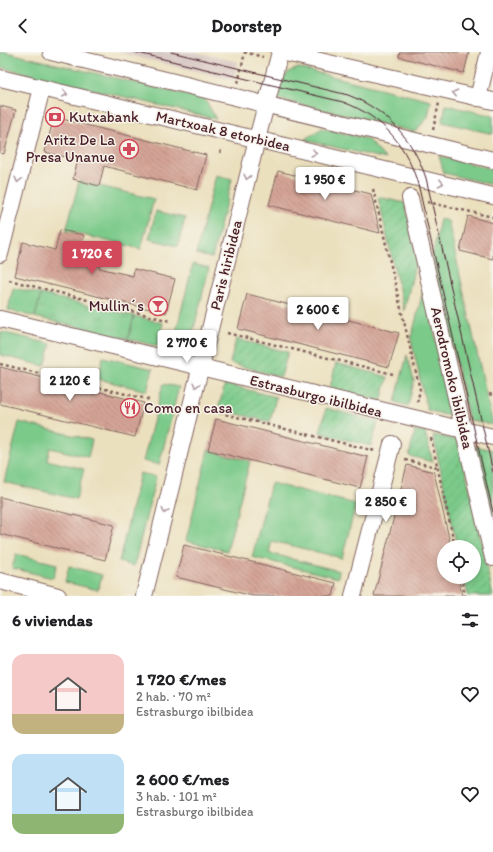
<!DOCTYPE html>
<html lang="es">
<head>
<meta charset="utf-8">
<style>
	body { margin:0; font-family:Itim,sans-serif; background:#f2f2f2; color:#202124; height:100vh; display:flex; flex-direction:column; font-size:15px; white-space:nowrap }
	* { box-sizing:border-box; margin:0 }
	p { font-size:13px; color:#757577 }
	.icon { flex:none; width:22px; height:22px; fill:none; stroke:currentColor; stroke-width:2; stroke-linecap:round; stroke-linejoin:round }
	.map { position:relative; height:544px; overflow:hidden }
	.details { display:flex; flex-direction:column; background:#fff; flex:1 }
	.details>* { flex:none }
	.fabs { position:absolute; left:437px; top:488px; display:grid; gap:8px }
	.fabs a { display:grid; place-items:center; width:44px; height:44px; border-radius:50%; background:#fff; box-shadow:0 2px 6px #0003; font-size:20px }
	.price { position:absolute; translate:-50% -34px; padding:0 9px; border-radius:4px; background:#fff; color:#222; font-size:13px; line-height:26px; filter:drop-shadow(0 1px 2px #0008) }
	.price::after { content:''; position:absolute; left:50%; top:24px; width:12px; height:9px; margin-left:-6px; background:inherit; clip-path:polygon(0 0,100% 0,50% 100%) }
	.price.on { background:#d1495b; color:#fff }
	ul { padding:0; list-style:none }
	li { display:flex; align-items:center; gap:12px; height:100px; padding:0 12px }
	li span { display:grid; place-items:center; flex:none; width:112px; height:80px; border-radius:12px; color:#555 }
	li>.icon { margin-inline-start:auto }
	span .icon { width:48px; height:48px; fill:#fffc; stroke-width:1 }
	li b { font-size:17px }
	h2 { display:flex; justify-content:space-between; align-items:center; height:48px; padding:0 12px; font-size:17px }
	header { display:flex; justify-content:space-between; align-items:center; height:52px; padding:0 12px; background:#fff; font-size:18px; font-weight:700 }
	.map>svg:first-child { display:block }
</style>
</head>
<body>
<header><svg class="icon" aria-label="back" viewBox="0 0 24 24"><path d="M15 5l-7 7 7 7"/></svg>Doorstep<svg class="icon" aria-label="search" viewBox="0 0 24 24"><circle cx="10" cy="10" r="6"/><path d="M15 15l6 6"/></svg></header>
<div class="map">
<svg width="493" height="544" viewBox="0 0 493 544">
	<defs>
		<pattern id="park-tufts" width="24" height="20" patternUnits="userSpaceOnUse"><rect width="24" height="20" fill="#7bca8a"/><path d="M3 7l-1-3M5 7V3M7 7l1-3M15 17l-1-3M17 17v-4M19 17l1-3" fill="none" stroke="#6cad77"/></pattern>
		<pattern id="garden-furrows" width="10" height="10" patternUnits="userSpaceOnUse"><rect width="10" height="10" fill="#7bca8a"/><path d="M-1 1l2-2M0 10L10 0M9 11l2-2" fill="none" stroke="#6cad77"/></pattern>
		<pattern id="building-back-hatch" width="6" height="6" patternUnits="userSpaceOnUse"><rect width="6" height="6" fill="#d4a496"/><path d="M-1 5l2 2M0 0l6 6M5-1l2 2" fill="none" stroke="#ae857b"/></pattern>
	</defs>
	<rect width="100%" height="100%" fill="#f7f3e8"/>
	<filter id="ink" filterUnits="userSpaceOnUse"><feTurbulence type="fractalNoise" baseFrequency=".025" numOctaves="2"/><feDisplacementMap in="SourceGraphic" scale="8" xChannelSelector="R" yChannelSelector="G"/><feConvolveMatrix kernelMatrix="1 2 1 2 8 2 1 2 1" color-interpolation-filters="sRGB"/></filter>
	<filter id="wash" filterUnits="userSpaceOnUse"><feTurbulence type="fractalNoise" baseFrequency=".012" numOctaves="4" result="noise"/><feDisplacementMap in="SourceGraphic" scale="16" xChannelSelector="R" yChannelSelector="G"/><feGaussianBlur stdDeviation="0.9" result="paint"/><feColorMatrix in="noise" values="0 0 0 0 0 0 0 0 0 0 0 0 0 0 0 0 0 1.4 0 .05"/><feComposite in="paint" operator="in"/></filter>
	<g filter="url(#wash)">
		<rect width="100%" height="100%" fill="#ebe0be"/>
		<path fill="#d1c0bc" d="M116,0H195L238,10L233,28Z"/>
		<path fill="#7bca8a" stroke="#62745a" d="M0,0H5L205,47L216,67L0,15Z
			M299,16L431,49L428,65L415,80L278,47C281,32 281,20 299,16Z
			M446,53L493,64V82L442,70Z
			M322,76L367,87L386,107L304,88Z
			M439,104L493,117V133L444,121Z
			M216,123L232,127L212,206L196,202Z
			M79,129L154,147L141,197L66,179Z
			M440,167L448,169L493,373L469,368L432,206Z
			M193,212L209,216L191,288L175,284Z
			M424,235L453,365L427,358L411,287Z
			M13,236L41,242L35,265L8,258Z
			M134,264L163,271L158,294L128,287Z
			M1,280L51,292L45,314L0,303Z
			M407,303L414,329L408,354L395,350Z
			M103,305L153,317L147,339L98,327Z
			M163,332L179,335L159,413L143,409Z
			M19,370L92,388L88,405L50,396L47,408L84,417L76,447L4,430Z
			M474,394L493,398V478Z
			M208,398L250,409L227,499L186,489Z
			M140,421L156,425L134,514L119,510Z
			M271,431L356,452L342,506L272,489L269,501L339,519L338,526L252,505Z
			M16,502L57,512L53,526L12,516Z
			M69,514L102,523L98,538L65,530Z"/>
		<path fill="url(#park-tufts)" stroke="#62745a" d="M156,159L185,166L178,194L149,187Z
			M41,242L134,264L128,287L35,265Z"/>
		<path fill="url(#garden-furrows)" stroke="#62745a" d="M378,145L405,151L417,205L404,259Z
			M236,287L288,300L281,325L230,311Z
			M336,311L388,325L381,349L330,336Z
			M225,332L276,345L270,370L218,357Z
			M326,356L378,370L371,394L320,381Z
			M415,378L425,380L433,410L409,404Z
			M433,383L459,388L493,544H468L464,525H474V495H457Z"/>
		<g id="blocks">
			<path fill="url(#building-back-hatch)" d="M400,0H469L464,21L399,5Z
				M0,54L16,58L4,102L0,101Z
				M54,65L206,103L197,138L104,114L99,134L73,127L78,108L45,100Z
				M278,119L371,142L380,181L269,153Z
				M468,164L493,171V207L460,199Z
				M60,178L84,183L78,207L100,212L99,216L133,224L134,217L175,227L166,261L15,224L23,190L55,198Z
				M247,242L399,281L389,315L238,277Z
				M0,315L144,351L135,385L0,352Z
				M216,367L368,405L360,436L208,398Z
				M407,413L434,420L451,495H444V525H458L462,544H374Z
				M0,445L114,473L105,508L0,482Z
				M184,493L336,531L333,544H253L176,525Z"/>
		</g>
	</g>
	<g filter="url(#ink)">
		<use href="#blocks" fill-opacity="0" stroke="#82635e" stroke-width="1"/>
		<g fill="none" stroke-linecap="round" stroke-linejoin="round">
			<defs>
				<path id="minor" d="M51,0L493,108
					M281,0L493,49
					M0,26L493,144
					M478,46L489,0
					M410,146L493,506
					M0,202L42,36
					M0,267L493,385
					M0,529L58,544
					M144,544L257,87L280,0
					M353,544L392,392"/>
			</defs>
			<use href="#minor" stroke="#82635e" stroke-width="18"/>
			<path stroke="#82635e" stroke-width="2.5" stroke-dasharray="3 3" stroke-linecap="butt" d="M244,0L263,5
				M238,31L245,0
				M433,78L439,51
				M220,101L222,96
				M373,137L420,338L417,351
				M427,150L493,165
				M9,228L170,269
				M227,281L393,322
				M0,312L151,348
				M489,342L493,343
				M208,358L375,399
				M431,386L455,495
				M405,408L437,415
				M461,525L465,544"/>
			<use href="#minor" stroke="#fff" stroke-width="16"/>
			<path stroke="#4a1f2b" stroke-width="1" d="M134,0L343,50C384,65 408,95 419,136L493,460
				M171,0L348,43C387,58 413,87 426,126L493,420"/>
		</g>
		<defs><path id="oneway-chevron" d="M-2-3.5L2.5 0L-2 3.5" fill="none" stroke-width="1.6" stroke-linecap="round" stroke-linejoin="round"/></defs>
		<g stroke="#ae9aa0">
			<use href="#oneway-chevron" transform="translate(455 41) rotate(-168)"/>
			<use href="#oneway-chevron" transform="translate(65 42) rotate(13)"/>
			<use href="#oneway-chevron" transform="translate(314 101) rotate(14)"/>
			<use href="#oneway-chevron" transform="translate(247 125) rotate(104)"/>
			<use href="#oneway-chevron" transform="translate(18 128) rotate(103)"/>
			<use href="#oneway-chevron" transform="translate(441 131) rotate(13)"/>
			<use href="#oneway-chevron" transform="translate(196 333) rotate(104)"/>
			<use href="#oneway-chevron" transform="translate(165 459) rotate(104)"/>
		</g>
	</g>
	<defs>
		<symbol id="bank-ring" viewBox="-11 -11 22 22"><circle r="9.5" fill="#f7f3e8" stroke="#d1495b" stroke-width="1.5"/><path d="M-6-4H6V4H-6ZM0-2.3a2.3 2.3 0 1 0 0 4.6a2.3 2.3 0 1 0 0-4.6Z" fill="#d1495b"/></symbol>
		<symbol id="pharmacy-ring" viewBox="-11 -11 22 22"><circle r="9.5" fill="#f7f3e8" stroke="#d1495b" stroke-width="1.5"/><path d="M-2-6h4v4h4v4h-4v4h-4v-4h-4v-4h4Z" fill="#d1495b"/></symbol>
		<symbol id="bar-ring" viewBox="-11 -11 22 22"><circle r="9.5" fill="#f7f3e8" stroke="#d1495b" stroke-width="1.5"/><path d="M-6-5H6L.8 .8V4.5H3.5V6h-7V4.5H-.8V.8Z" fill="#d1495b"/></symbol>
		<symbol id="restaurant-ring" viewBox="-11 -11 22 22"><circle r="9.5" fill="#f7f3e8" stroke="#d1495b" stroke-width="1.5"/><path d="M-5-6h1v4h1v-4h1v4h1v-4h1v5L-1.5 .5V6h-2V.5L-5-1ZM5-6V6H3V1.5H1.5Q1.5-4 5-6Z" fill="#d1495b"/></symbol>
	</defs>
	<g fill-rule="evenodd">
		<use href="#bank-ring" x="44" y="54" width="22" height="22"/>
		<use href="#pharmacy-ring" x="118" y="86" width="22" height="22"/>
		<use href="#bar-ring" x="147" y="243" width="22" height="22"/>
		<use href="#restaurant-ring" x="119" y="345" width="22" height="22"/>
	</g>
	<g text-anchor="middle" stroke-width="3" stroke-linejoin="round" paint-order="stroke">
		<g font-size="15" fill="#4a1f2b" stroke="#f7f3e8" text-anchor="start">
			<text x="69" y="70">Kutxabank</text>
			<text x="115" y="93" text-anchor="end">Aritz De La<tspan x="115" dy="17">Presa Unanue</tspan></text>
			<text x="144" y="259" text-anchor="end">Mullin´s</text>
			<text x="144" y="361">Como en casa</text>
		</g>
		<g font-size="15" fill="#4a1f2b" stroke="#f7f3e8">
			<text transform="translate(223 79) rotate(13)" y="5">Martxoak 8 etorbidea</text>
			<text transform="translate(226 213) rotate(-76)" y="5">Paris hiribidea</text>
			<text transform="translate(452 326) rotate(77)" y="5">Aerodromoko ibilbidea</text>
			<text transform="translate(316 344) rotate(14)" y="5">Estrasburgo ibilbidea</text>
		</g>
	</g>
</svg>
<div class="fabs">
<a><svg class="icon" aria-label="locate" viewBox="0 0 24 24"><circle cx="12" cy="12" r="6"/><path d="M12 2v4M12 18v4M2 12h4M18 12h4"/></svg></a>
</div>
<b class="price" style="left:325px;top:149px">1 950 €</b>
<b class="price on" style="left:92px;top:223px">1 720 €</b>
<b class="price" style="left:318px;top:279px">2 600 €</b>
<b class="price" style="left:187px;top:312px">2 770 €</b>
<b class="price" style="left:70px;top:350px">2 120 €</b>
<b class="price" style="left:386px;top:471px">2 850 €</b>
</div>
<section class="details">
<h2>6 viviendas<svg class="icon" aria-label="filters" viewBox="0 0 24 24"><path d="M4 7h16M4 17h16"/><circle cx="9" cy="7" r="2"/><circle cx="15" cy="17" r="2"/></svg></h2>
<ul>
<li><span style="background:linear-gradient(#f6c9c9 75%,#c2b280 0)"><svg class="icon" aria-label="home" viewBox="0 0 24 24"><path d="M3 11l9-7 9 7M6 9v11h12V9"/></svg></span><div><b>1 720 €/mes</b><p>2 hab. · 70 m²</p><p>Estrasburgo ibilbidea</p></div><svg class="icon" aria-label="heart" viewBox="0 0 24 24"><path d="M12 20l-8-8c-3-5 5-10 8-4 3-6 11-1 8 4z"/></svg></li>
<li><span style="background:linear-gradient(#bfe0f5 75%,#8fb573 0)"><svg class="icon" aria-label="home" viewBox="0 0 24 24"><path d="M3 11l9-7 9 7M6 9v11h12V9"/></svg></span><div><b>2 600 €/mes</b><p>3 hab. · 101 m²</p><p>Estrasburgo ibilbidea</p></div><svg class="icon" aria-label="heart" viewBox="0 0 24 24"><path d="M12 20l-8-8c-3-5 5-10 8-4 3-6 11-1 8 4z"/></svg></li>
</ul>
</section>
</body>
</html>
